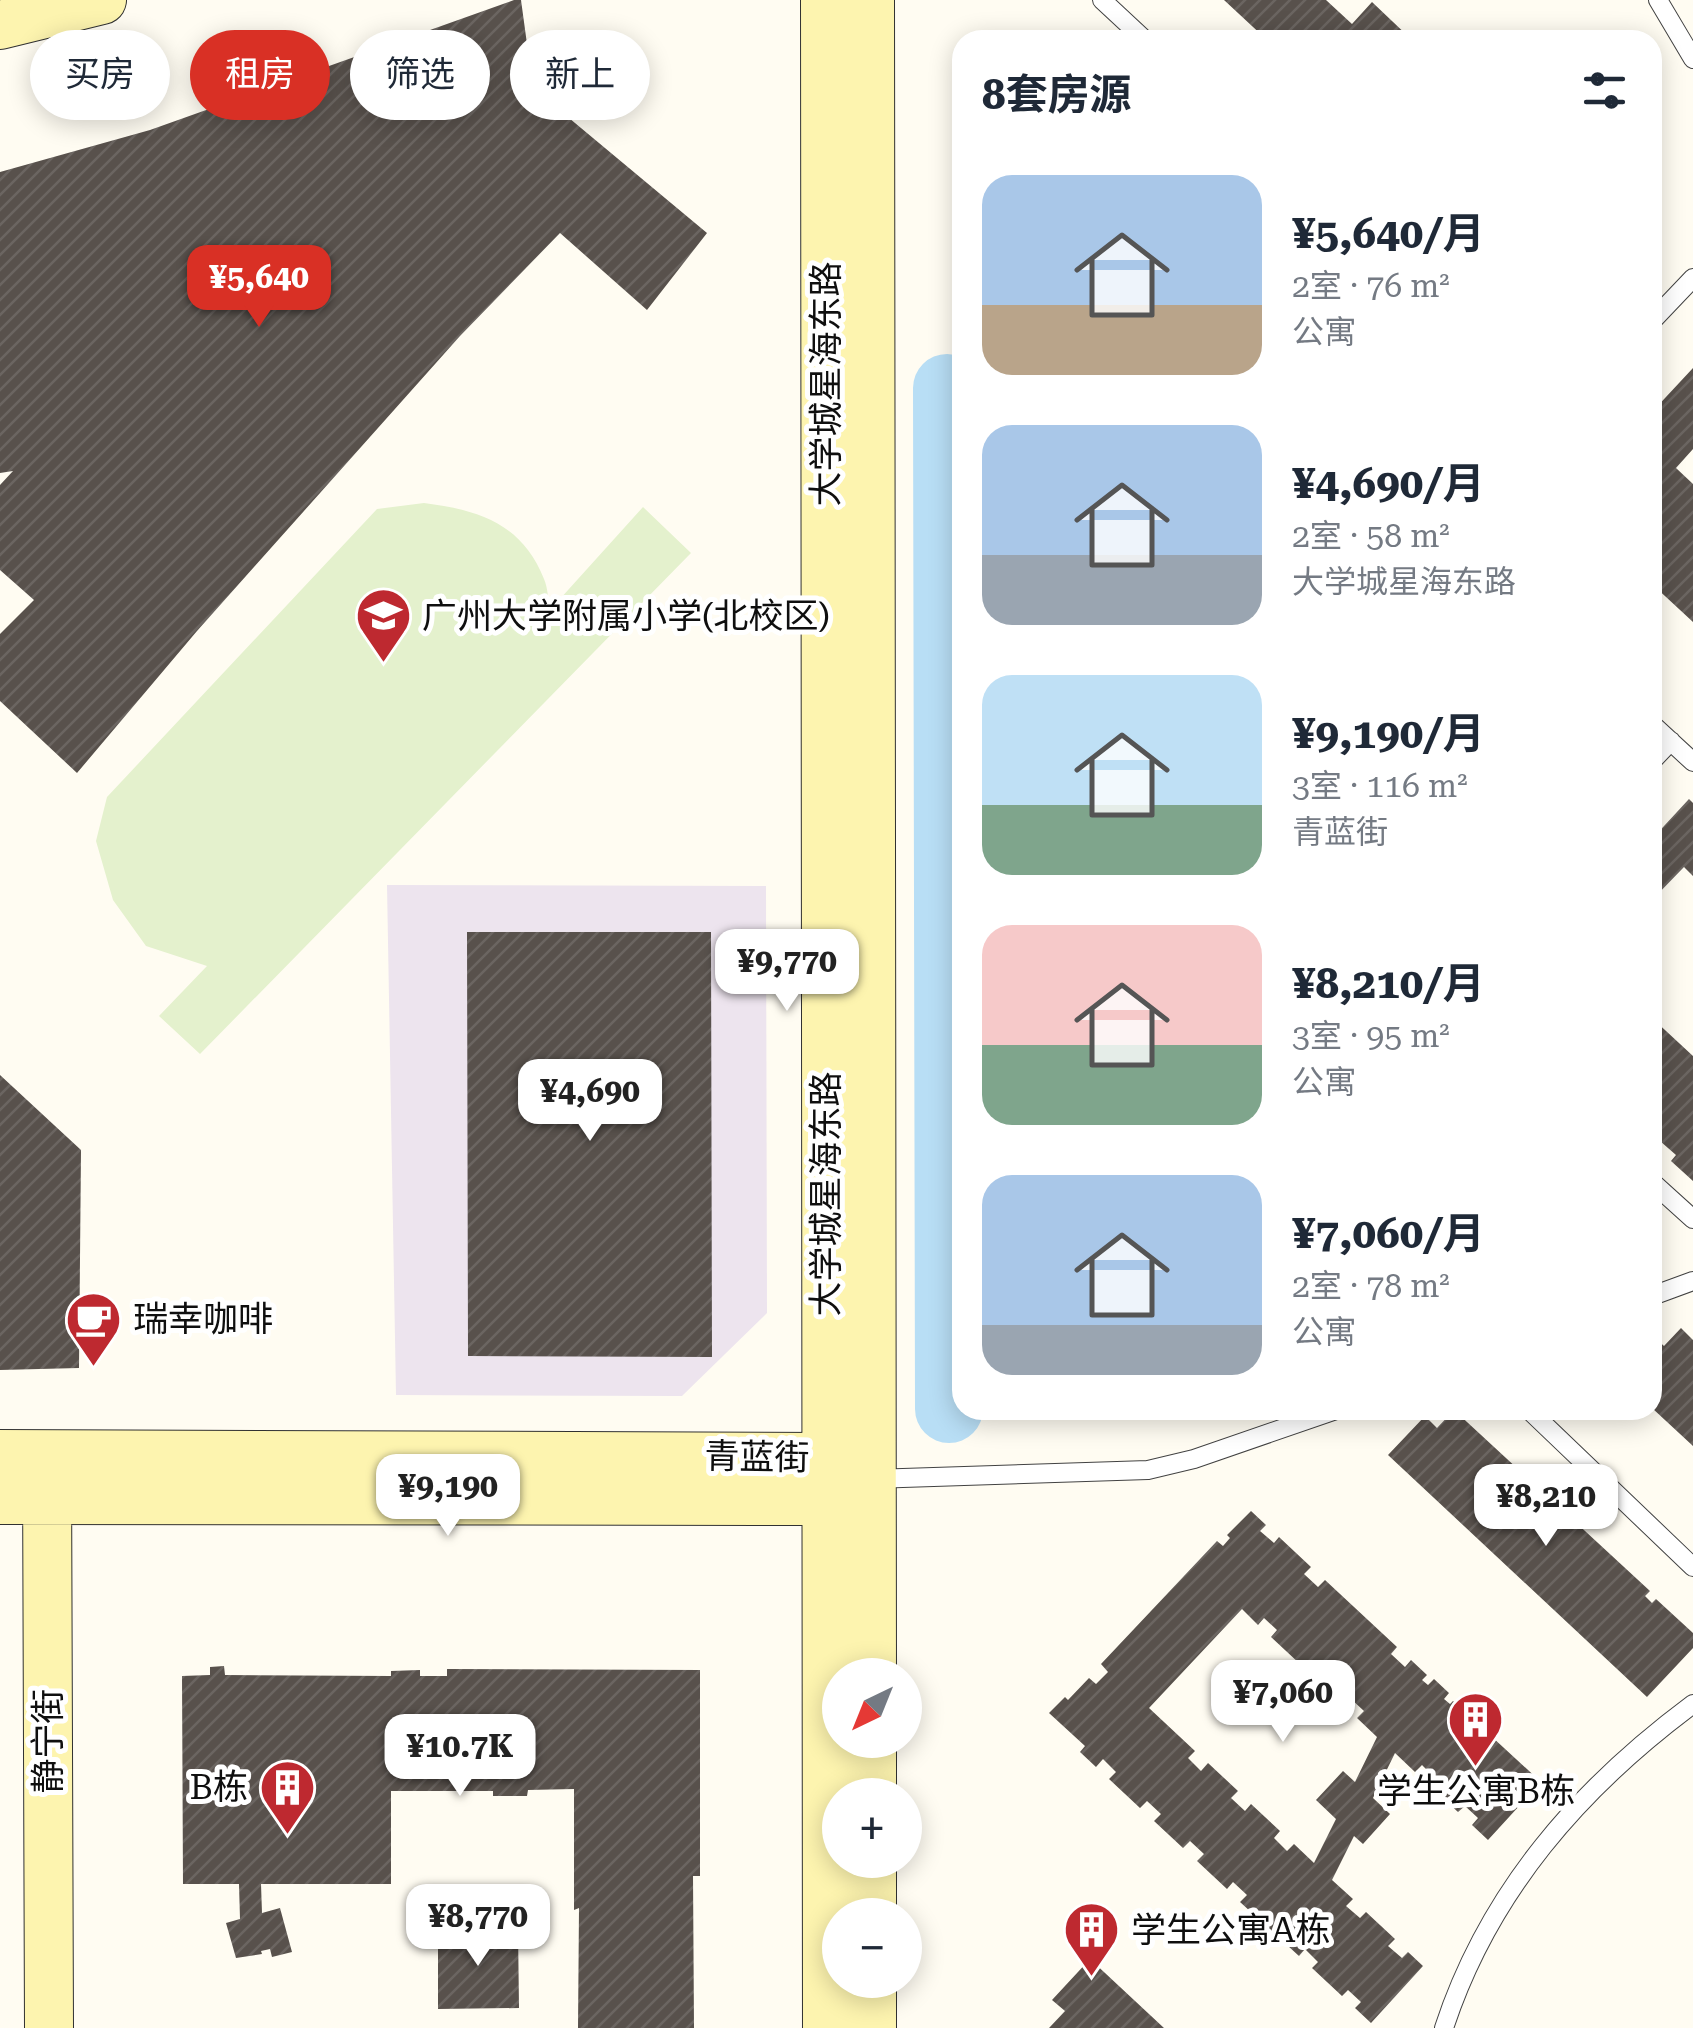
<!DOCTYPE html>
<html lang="zh">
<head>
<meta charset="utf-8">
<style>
	body { margin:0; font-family:"Roboto Serif","Noto Sans SC",serif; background:#f6f6f7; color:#1f2937; height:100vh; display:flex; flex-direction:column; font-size:38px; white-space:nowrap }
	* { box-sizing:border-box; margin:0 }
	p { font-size:32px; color:#747a83 }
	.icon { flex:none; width:55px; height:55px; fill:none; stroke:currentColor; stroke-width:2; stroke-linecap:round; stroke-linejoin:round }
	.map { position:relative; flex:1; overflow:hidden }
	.details { position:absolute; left:952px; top:30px; width:710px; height:1390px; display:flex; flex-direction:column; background:#fff; border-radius:30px; box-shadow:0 5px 25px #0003 }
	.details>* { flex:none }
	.top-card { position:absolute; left:30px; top:30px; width:772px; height:90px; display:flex; gap:20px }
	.needle { width:65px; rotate:223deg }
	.buttons { position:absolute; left:822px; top:1658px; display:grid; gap:20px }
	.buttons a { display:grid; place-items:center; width:100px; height:100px; border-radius:50%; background:#fff; box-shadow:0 5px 25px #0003; font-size:50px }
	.price { position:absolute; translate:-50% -85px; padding:0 22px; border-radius:20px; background:#fff; color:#222; font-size:32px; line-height:65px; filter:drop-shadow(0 2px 5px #0008) }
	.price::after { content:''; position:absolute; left:50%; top:60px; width:30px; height:22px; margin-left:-15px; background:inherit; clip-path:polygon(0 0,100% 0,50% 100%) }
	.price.current { background:#d93025; color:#fff }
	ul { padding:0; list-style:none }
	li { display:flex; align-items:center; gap:30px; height:250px; padding:0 30px }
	li span { display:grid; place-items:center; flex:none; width:280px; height:200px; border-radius:30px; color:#555 }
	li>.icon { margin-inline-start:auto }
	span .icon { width:120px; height:120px; fill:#fffc; stroke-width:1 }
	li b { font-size:42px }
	h2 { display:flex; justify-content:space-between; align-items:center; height:120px; padding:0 30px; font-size:42px }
	.chip { padding:0 35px; border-radius:45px; background:#fff; box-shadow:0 5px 25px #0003; font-size:35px; line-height:90px }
	.chip.current { background:#d93025; color:#fff }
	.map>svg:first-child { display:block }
</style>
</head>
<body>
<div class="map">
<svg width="1693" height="2028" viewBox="0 0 1693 2028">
	<defs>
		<pattern id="building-hatch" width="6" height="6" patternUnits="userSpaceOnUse" patternTransform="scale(2.5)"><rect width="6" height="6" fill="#58514c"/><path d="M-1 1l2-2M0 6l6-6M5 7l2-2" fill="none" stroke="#6b6561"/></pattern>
	</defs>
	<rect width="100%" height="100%" fill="#fffcf2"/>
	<path fill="#ede4ee" d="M387,885L766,886L767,1313L682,1396L396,1395Z"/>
	<path fill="#e4f1cd" d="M424,503C478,510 522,523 544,579C548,588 548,600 550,610L643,507L691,553L200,1054L159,1016L207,966L146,946L113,900L96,841L107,797L377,509Z"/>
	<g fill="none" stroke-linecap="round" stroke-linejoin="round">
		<path stroke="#b8def5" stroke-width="68" d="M947,388L949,1409"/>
	</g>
	<path fill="url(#building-hatch)" fill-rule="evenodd" d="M514,0H521L533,88L707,233L647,310L560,233L460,336L197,631L77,773L0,701V634L34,600L0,570V485L13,471L0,473V172L150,130Z
		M1224,0H1326L1352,24L1372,2L1412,40H1267Z
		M1693,368V449L1676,468L1693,484V622L1652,584V412Z
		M1689,799L1693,803V876L1684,867L1652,900V839Z
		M467,932H711L712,1357L468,1356Z
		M1652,1018L1693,1056V1181L1671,1161L1676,1155L1652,1134Z
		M0,1075L81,1150L79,1368L0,1370Z
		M1681,1328L1693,1340V1446L1652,1408V1335L1664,1346Z
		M1454,1410L1650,1591L1645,1596L1652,1603L1656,1599L1693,1633V1648L1647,1697L1388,1455L1425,1416L1437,1428Z
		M1251,1511L1266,1525L1260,1531L1274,1543L1279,1537L1311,1567L1304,1574L1318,1587L1325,1580L1397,1647L1391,1654L1405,1667L1411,1660L1427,1675L1422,1680L1428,1685L1434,1679L1449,1693L1444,1699L1450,1704L1453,1701L1541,1782L1488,1840L1472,1825L1478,1818L1465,1806L1458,1812L1429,1785L1435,1778L1422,1765L1415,1772L1395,1753L1373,1798L1390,1814L1363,1844L1354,1836L1332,1880L1353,1899L1346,1906L1360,1918L1366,1912L1395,1939L1388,1946L1402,1958L1408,1952L1423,1966L1371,2023L1355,2008L1361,2002L1348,1990L1342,1996L1312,1968L1318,1962L1305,1949L1299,1956L1240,1902L1247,1895L1233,1882L1227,1889L1197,1861L1204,1854L1190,1841L1183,1848L1154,1821L1161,1814L1147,1801L1140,1808L1109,1779L1116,1772L1103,1759L1096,1767L1080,1752L1085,1746L1049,1713L1065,1697L1068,1700L1089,1678L1096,1684L1108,1672L1101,1664L1217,1541L1223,1546L1230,1538L1227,1535ZM1242,1609L1258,1625L1264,1618L1277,1630L1271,1637L1344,1705L1350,1698L1364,1711L1357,1718L1377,1737L1355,1782L1343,1771L1316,1800L1336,1819L1314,1863L1294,1844L1287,1851L1274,1838L1280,1831L1251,1804L1245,1811L1231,1798L1238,1791L1208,1763L1201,1771L1188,1758L1195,1751L1149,1708Z
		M224,1666L225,1675L391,1676V1671L420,1670V1676H447V1669L700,1670V1876H693L694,2028H578L579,1908L574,1910V1789L528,1790L527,1796H493V1791H391V1884H261L262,1913L280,1908L292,1952L272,1957L270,1949L261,1951L262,1954L236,1958L226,1923L240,1919L239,1884H183L182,1676L210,1675V1667Z
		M438,1928L518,1929L519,2008L438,2009Z
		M1090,1959L1164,2028H1049L1065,2011L1052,2000Z"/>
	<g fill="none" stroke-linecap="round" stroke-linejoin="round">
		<defs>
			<path id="lane" d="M1102,0L1145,40
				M1658,0L1693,59
				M1652,321L1693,278
				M1652,724L1693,762
				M1652,761L1671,741
				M1652,1182L1693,1219
				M1652,1296L1693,1281
				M1529,1410L1693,1567
				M872,1479L1148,1470L1194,1459L1336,1410
				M1444,2028C1489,1891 1580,1788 1693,1704"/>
			<path id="secondary" d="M825,0L827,2028
				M870,0L872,1675
				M0,25L102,0
				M0,1454L826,1457L855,1471
				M47,1467L49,2028
				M0,1500L827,1501L855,1487
				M872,1740V1795
				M872,1860V1915
				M872,1980V2028"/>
		</defs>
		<use href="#lane" stroke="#424242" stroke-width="20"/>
		<use href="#secondary" stroke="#313131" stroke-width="50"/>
		<use href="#lane" stroke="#fff" stroke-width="18"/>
		<use href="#secondary" stroke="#fdf4af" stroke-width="48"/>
	</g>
	<defs>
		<symbol id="school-pin" viewBox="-11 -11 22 30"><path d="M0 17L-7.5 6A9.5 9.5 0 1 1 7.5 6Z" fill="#be2930" stroke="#fff"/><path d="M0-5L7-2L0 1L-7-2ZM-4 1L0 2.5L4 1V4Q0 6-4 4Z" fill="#fff"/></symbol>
		<symbol id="cafe-pin" viewBox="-11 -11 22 30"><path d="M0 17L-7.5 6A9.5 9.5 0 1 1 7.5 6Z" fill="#be2930" stroke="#fff"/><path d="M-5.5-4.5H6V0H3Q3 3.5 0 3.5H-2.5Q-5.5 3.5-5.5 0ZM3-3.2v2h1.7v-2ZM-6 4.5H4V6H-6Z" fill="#fff"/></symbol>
		<symbol id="building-pin" viewBox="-11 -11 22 30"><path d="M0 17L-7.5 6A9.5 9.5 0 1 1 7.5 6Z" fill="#be2930" stroke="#fff"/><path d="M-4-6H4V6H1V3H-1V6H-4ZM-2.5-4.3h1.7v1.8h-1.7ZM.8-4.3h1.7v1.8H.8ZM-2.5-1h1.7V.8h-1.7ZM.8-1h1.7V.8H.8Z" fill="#fff"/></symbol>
	</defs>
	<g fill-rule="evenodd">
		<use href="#school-pin" x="352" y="584" width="63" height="86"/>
		<use href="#cafe-pin" x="62" y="1288" width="63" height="86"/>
		<use href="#building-pin" x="1444" y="1688" width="63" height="86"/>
		<use href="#building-pin" x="256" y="1756" width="63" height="86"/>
		<use href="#building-pin" x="1060" y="1898" width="63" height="86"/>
	</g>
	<g text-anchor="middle" stroke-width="10" stroke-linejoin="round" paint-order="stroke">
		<g font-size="35" fill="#0f0f0f" stroke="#fff">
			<text transform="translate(826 384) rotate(-90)" y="12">大学城星海东路</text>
			<text transform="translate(826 1194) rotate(-90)" y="12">大学城星海东路</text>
			<text transform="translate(757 1457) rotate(1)" y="12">青蓝街</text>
			<text transform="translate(48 1741) rotate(-90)" y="12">静宁街</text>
		</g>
		<g font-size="35" fill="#0f0f0f" stroke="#fff" text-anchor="start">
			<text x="422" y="628">广州大学附属小学(北校区)</text>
			<text x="133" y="1331">瑞幸咖啡</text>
			<text x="248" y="1799" text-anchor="end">B栋</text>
			<text x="1476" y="1803" text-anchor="middle">学生公寓B栋</text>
			<text x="1131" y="1942">学生公寓A栋</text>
		</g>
	</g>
</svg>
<div class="buttons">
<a><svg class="needle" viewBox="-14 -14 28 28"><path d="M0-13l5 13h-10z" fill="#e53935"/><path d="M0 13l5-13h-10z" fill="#747a83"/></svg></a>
<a>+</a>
<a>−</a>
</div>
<b class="price current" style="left:259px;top:330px">¥5,640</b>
<b class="price" style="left:787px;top:1014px">¥9,770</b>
<b class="price" style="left:590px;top:1144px">¥4,690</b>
<b class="price" style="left:448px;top:1539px">¥9,190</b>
<b class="price" style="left:1546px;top:1549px">¥8,210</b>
<b class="price" style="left:1283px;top:1745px">¥7,060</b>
<b class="price" style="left:460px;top:1799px">¥10.7K</b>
<b class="price" style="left:478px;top:1969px">¥8,770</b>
<div class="top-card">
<a class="chip">买房</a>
<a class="chip current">租房</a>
<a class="chip">筛选</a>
<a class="chip">新上</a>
</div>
<section class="details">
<h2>8套房源<svg class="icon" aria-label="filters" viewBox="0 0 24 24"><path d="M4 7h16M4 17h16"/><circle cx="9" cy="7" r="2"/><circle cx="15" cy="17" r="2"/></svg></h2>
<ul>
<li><span style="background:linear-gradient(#a9c7e8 65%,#b9a48a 0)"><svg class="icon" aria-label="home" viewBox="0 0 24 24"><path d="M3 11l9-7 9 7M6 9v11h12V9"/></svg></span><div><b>¥5,640/月</b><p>2室 · 76 m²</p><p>公寓</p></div></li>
<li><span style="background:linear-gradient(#a9c7e8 65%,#9aa5b1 0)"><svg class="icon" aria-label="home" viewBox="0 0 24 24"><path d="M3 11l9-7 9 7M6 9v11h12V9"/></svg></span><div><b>¥4,690/月</b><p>2室 · 58 m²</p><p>大学城星海东路</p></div></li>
<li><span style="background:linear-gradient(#bfe0f5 65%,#7fa58c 0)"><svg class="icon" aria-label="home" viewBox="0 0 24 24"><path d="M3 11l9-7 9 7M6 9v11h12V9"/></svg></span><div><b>¥9,190/月</b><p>3室 · 116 m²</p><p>青蓝街</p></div></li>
<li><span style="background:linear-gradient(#f6c9c9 60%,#7fa58c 0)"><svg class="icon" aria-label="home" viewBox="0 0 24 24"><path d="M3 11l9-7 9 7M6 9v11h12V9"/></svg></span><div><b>¥8,210/月</b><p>3室 · 95 m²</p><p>公寓</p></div></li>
<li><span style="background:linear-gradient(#a9c7e8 75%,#9aa5b1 0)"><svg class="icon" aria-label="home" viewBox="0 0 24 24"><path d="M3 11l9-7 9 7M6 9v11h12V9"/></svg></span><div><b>¥7,060/月</b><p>2室 · 78 m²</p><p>公寓</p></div></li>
</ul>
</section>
</div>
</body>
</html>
